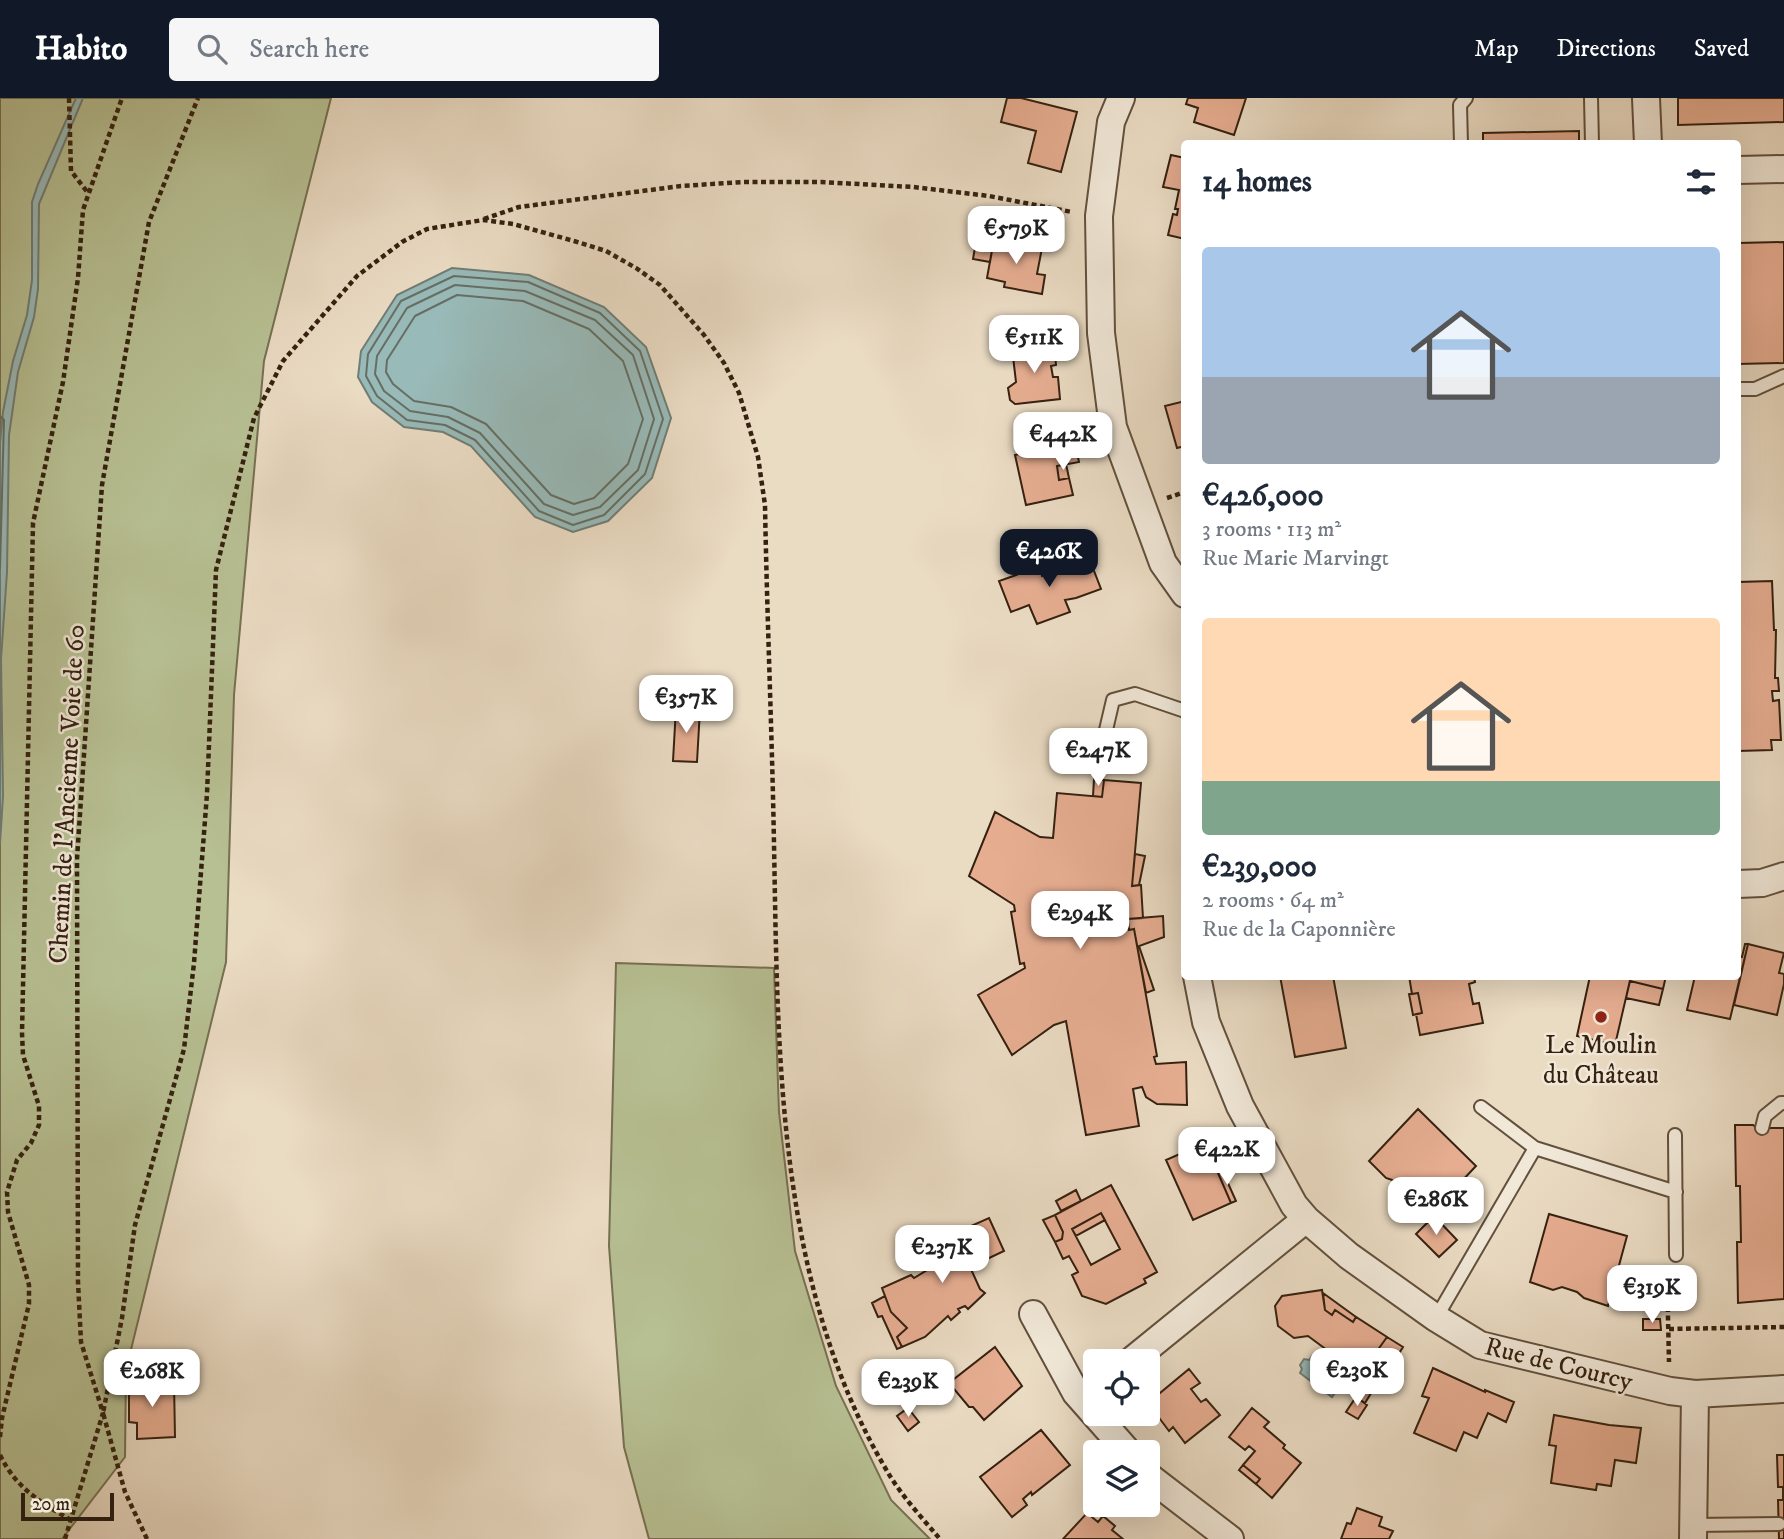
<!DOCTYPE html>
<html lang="en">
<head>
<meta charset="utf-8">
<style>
	body { margin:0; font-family:"IM FELL DW Pica",serif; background:#f6f6f7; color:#1f2937; height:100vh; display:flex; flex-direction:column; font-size:26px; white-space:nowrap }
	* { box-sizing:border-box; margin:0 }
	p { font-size:23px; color:#747a83 }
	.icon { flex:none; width:38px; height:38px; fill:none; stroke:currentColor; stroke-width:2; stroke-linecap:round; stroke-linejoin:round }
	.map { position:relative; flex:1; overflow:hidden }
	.sheet { position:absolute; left:1181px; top:42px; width:560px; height:840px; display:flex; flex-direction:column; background:#fff; border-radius:7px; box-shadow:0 7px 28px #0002 }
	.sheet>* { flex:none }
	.controls { position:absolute; left:1083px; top:1251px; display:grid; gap:14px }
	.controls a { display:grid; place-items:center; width:77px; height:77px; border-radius:7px; background:#fff; box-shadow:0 7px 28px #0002; font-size:35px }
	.scale { position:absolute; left:21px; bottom:18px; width:93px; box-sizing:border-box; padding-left:7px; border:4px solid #352110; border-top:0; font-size:19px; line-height:24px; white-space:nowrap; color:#352110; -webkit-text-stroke:5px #f1e8d8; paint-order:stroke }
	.price { position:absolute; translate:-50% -60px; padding:0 16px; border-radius:14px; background:#fff; color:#222; font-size:23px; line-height:46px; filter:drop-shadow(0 2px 4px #0008) }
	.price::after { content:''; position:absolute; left:50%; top:42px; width:21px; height:16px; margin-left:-10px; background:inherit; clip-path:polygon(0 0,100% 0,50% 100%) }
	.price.active { background:#111827; color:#fff }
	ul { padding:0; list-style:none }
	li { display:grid; align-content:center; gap:14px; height:371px; padding:0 21px }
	li span { display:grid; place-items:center; height:217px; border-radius:7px; color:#555 }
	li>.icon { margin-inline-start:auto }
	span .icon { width:126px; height:126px; fill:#fffc; stroke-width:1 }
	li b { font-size:30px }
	h2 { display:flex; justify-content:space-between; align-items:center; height:84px; padding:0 21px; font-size:30px }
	header { display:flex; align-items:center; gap:42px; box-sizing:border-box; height:98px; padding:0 35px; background:#111827; color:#fff }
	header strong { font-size:33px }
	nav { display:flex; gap:38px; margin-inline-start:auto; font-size:24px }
	.search { width:490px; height:63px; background:#f6f6f7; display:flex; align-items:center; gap:18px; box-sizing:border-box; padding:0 24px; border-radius:7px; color:#747a83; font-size:26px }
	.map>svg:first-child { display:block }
</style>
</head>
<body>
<header>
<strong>Habito</strong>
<div class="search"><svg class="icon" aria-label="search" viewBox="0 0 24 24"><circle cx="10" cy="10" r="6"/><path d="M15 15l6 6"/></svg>Search here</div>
<nav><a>Map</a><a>Directions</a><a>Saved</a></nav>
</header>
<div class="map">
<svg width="1784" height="1441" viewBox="0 0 1784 1441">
	<rect width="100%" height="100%" fill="#eadbc3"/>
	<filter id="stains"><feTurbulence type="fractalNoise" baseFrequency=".00286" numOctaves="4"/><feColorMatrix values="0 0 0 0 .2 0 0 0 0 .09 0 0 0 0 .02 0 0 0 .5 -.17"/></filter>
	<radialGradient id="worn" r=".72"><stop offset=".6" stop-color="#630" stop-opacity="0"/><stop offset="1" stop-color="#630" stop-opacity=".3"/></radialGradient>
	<path fill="#b7c093" stroke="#767052" stroke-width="2" d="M0,0H331L264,263L234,597L226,864L126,1272L125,1359L62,1441H0Z
		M616,865L774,870L779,1014L795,1153L836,1288L891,1402L930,1441H649L624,1349L609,1148Z"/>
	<path fill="#98bab8" stroke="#707d75" stroke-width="2" d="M76,0H83L39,106L38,191L34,219L18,274L9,337L7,474L1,561L3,698L0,746V345L3,314L13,263L27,217L32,182V104L38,86Z
		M452,170L529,177L604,209L646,249L671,320L652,380L608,423L573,434L535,419L471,348L443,334L404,329L372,304L358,279L361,253L397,197Z
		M1312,1258L1344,1282L1332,1299L1300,1275L1302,1271L1300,1267L1304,1261L1309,1262Z"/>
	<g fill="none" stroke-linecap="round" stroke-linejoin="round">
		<path stroke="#666e64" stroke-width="2" d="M454,178L528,184L600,215L640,253L663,321L645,376L604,417L573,427L539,413L475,342L445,327L407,322L377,298L366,278L368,256L401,203Z
			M455,187L525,193L595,222L633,257L654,321L638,372L600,409L573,417L544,406L480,335L448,319L410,313L384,293L375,276L377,258L407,210Z
			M457,197L523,203L589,231L623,263L643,321L628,366L594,400L574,406L551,397L486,326L451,309L414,303L393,286L386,274L387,262L415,218Z
			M0,318L4,322L0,470"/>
	</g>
	<path fill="#e6ad91" stroke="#352110" stroke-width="2" fill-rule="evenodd" d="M1007,0H1021L1077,14L1061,74L1028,65L1036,33L1001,24Z
		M1188,0H1246L1234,37L1194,24L1198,10L1186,6Z
		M1678,0H1784V24L1678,27Z
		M1579,33V46H1483V35Z
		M1171,57L1185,60V141L1168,137L1173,116L1177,117L1178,111H1175L1179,92L1163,89Z
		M977,138L994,141L990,164L973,161Z
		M994,141L1042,150L1037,176L1045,177L1042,196L1004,189L1005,184L987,180Z
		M1784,144V265L1738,266V145Z
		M1054,245L1056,267L1051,268L1053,279H1058L1060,301L1015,306L1010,302L1008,290L1016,284L1012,250Z
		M1185,303V348L1177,350L1165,308Z
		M1074,341L1079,364L1057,368L1059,382L1069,380L1073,397L1026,407L1015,357L1044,351L1043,347Z
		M1066,366L1069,380L1059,382L1057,368Z
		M1089,460L1101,491L1076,500L1065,502L1070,514L1037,526L1029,507L1011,514L999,483L1019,476L1024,464L1041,472L1042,478Z
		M1772,483L1774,532H1776L1775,580H1778L1779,593H1772L1773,603L1779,602L1781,642H1771L1772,652L1738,653V484Z
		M676,610L700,611L697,664L673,663Z
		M1094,681L1104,682L1102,699L1093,698Z
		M1104,682L1141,685L1132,788L1141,787L1143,820L1128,821L1129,832L1134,831L1157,958L1154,959L1156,966L1186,964L1187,1007L1157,1006L1146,999L1142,989L1133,991L1139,1028L1086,1037L1066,923L1054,927L1012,957L978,897L1025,870L1024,865L1020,866L1011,814L1015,813L1014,807L969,778L995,714L1040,739L1053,740L1057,695L1102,699Z
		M1135,756L1145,758L1139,787L1132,788Z
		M1163,818L1164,839L1139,848L1154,892L1146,895L1134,831L1129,832L1128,821Z
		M1745,846H1748L1730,921L1687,912L1695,878H1738V858L1742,859Z
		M1748,846L1784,855L1779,875L1784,876V886L1777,917L1734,907Z
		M1280,878H1333L1346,950L1295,959Z
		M1409,878H1474L1475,884L1469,886L1473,906L1479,905L1483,925L1420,937L1416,916L1422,915L1418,895L1412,896Z
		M1590,878H1631L1615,947L1577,938Z
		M1631,878H1666L1663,891L1630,883Z
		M1630,883L1663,891L1659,907L1626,900Z
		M1418,895L1422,915L1413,917L1409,896Z
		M1418,1011L1476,1068L1427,1120L1409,1103L1406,1093L1395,1083L1386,1080L1369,1063Z
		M1735,1027H1753L1757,1030H1784V1201L1738,1205L1737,1144H1741L1740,1088H1736Z
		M1207,1044L1223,1074L1218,1075L1231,1105L1193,1122L1166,1062Z
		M1223,1074L1236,1103L1231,1105L1218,1075Z
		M1111,1087L1157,1174L1144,1181L1146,1185L1106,1206L1082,1198L1072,1177L1078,1174L1069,1158L1063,1161L1055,1144L1062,1141L1063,1134L1055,1117ZM1101,1115L1120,1151L1091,1167L1072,1131Z
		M1076,1092L1081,1103L1061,1113L1056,1103Z
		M1101,1115L1105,1122L1076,1138L1072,1131Z
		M1549,1116L1627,1138L1608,1208L1584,1200L1577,1194L1562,1189L1553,1192L1530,1184Z
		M1055,1117L1063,1134L1062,1141L1055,1144L1043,1122Z
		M1434,1118L1457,1142L1439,1159L1416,1136Z
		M989,1120L1004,1153L970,1169L980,1191L985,1195L968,1211L965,1208L958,1211L960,1214L951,1222L948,1218L925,1239L902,1249L897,1239L907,1230L891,1214L882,1190L911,1177L914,1180L942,1163L945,1162L947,1165L963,1158L953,1136Z
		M1322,1192L1325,1212L1332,1217L1335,1212L1353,1224L1356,1219L1387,1239L1364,1271L1350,1261L1346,1266L1308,1238L1294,1240L1278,1228L1275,1208L1282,1198Z
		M1323,1195L1356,1219L1353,1224L1335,1212L1332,1217L1325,1212Z
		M885,1198L891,1214L907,1230L897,1239L902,1249L897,1251L882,1218L878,1219L872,1205Z
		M1643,1221H1660L1661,1232H1643Z
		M1387,1239L1403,1249L1381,1284L1364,1271Z
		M995,1249L1022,1288L984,1322L973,1309H969L949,1285Z
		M1433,1270L1485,1294V1292L1514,1304L1506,1324L1488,1315L1477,1340L1464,1334L1456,1353L1414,1335L1429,1300L1422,1298Z
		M1189,1271L1200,1285L1191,1291L1201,1304L1206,1301L1220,1317L1185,1345L1173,1329L1169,1333L1148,1305Z
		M1371,1276L1379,1282L1365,1305L1356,1299Z
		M129,1283L174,1285L175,1339L137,1341V1325L129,1324Z
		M1356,1299L1367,1307L1358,1321L1346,1314Z
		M908,1310L919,1324L908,1333L897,1318Z
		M1252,1310L1269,1324L1264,1329L1285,1347L1283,1350L1301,1365L1272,1400L1256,1386L1260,1381L1243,1367L1255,1353L1249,1348L1245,1352L1229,1339Z
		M1554,1317L1609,1327L1641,1330L1636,1365L1615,1362L1611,1388L1597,1386L1596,1392L1551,1385L1556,1348L1549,1347Z
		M1041,1332L1070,1367L1032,1397L1031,1394L1023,1401L1027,1407L1012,1419L980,1379Z
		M1777,1357H1784V1441H1779L1778,1402H1783V1389H1778Z
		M1243,1367L1260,1381L1256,1386L1239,1372Z
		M1357,1410L1382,1419L1379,1428L1393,1433L1389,1441H1341L1347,1425L1351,1426Z
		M1087,1415L1098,1424L1103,1418L1115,1428L1112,1432L1123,1441H1063Z"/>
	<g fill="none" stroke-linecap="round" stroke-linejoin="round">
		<defs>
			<path id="service" d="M1591,0L1592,46
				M1461,46L1460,7L1466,0
				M1738,291H1755L1784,278
				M1098,666L1113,602L1135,596L1185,613
				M1481,1009L1535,1050L1676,1094
				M1762,1030L1765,1018L1781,1005H1784
				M1675,1037L1676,1157
				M1436,1220L1535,1050
				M1693,1427L1779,1426"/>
			<path id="minor" d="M1121,0L1111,24L1099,118L1101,235L1113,329L1163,465L1185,496
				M1646,0L1648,46
				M1738,72L1784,71
				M1738,786L1762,785L1784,778
				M1197,878L1206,924L1240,1008L1294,1107L1306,1121L1349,1158L1436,1220L1480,1247L1670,1293L1695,1296L1784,1291
				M1033,1216L1076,1295L1128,1354
				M1130,1264L1306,1121
				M1148,1378L1230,1441
				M1693,1441L1695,1296"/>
		</defs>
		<use href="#service" stroke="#62503d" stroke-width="16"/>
		<use href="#minor" stroke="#62503d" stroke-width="30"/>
		<path stroke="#352110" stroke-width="4.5" stroke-dasharray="5 3.5" stroke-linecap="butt" d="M69,0L71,73L88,95
			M484,121L519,109L681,88L743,84H821L913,89L989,98L1072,114
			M1167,400L1185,394
			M1667,1175L1669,1264
			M1669,1231L1784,1229
			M0,1339L2,1320L29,1206V1187L8,1114L7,1094L17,1062L31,1045L39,1027V1008L23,957L22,935L33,425L63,284L78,180L83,112L122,0
			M0,1357C16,1390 40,1404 71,1422
			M65,1441L103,1315L81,1244L78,1184L77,761L102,387L149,124L198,0
			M147,1441L125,1394L103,1315L122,1220L135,1127L184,951L194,865L207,696L216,472L254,320L283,263L357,178L402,144L427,131L483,122L513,126L574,143L606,153L636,170L660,187L704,237L724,265L739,295L758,359L765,407C767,520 772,633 774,746C778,956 776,1186 887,1373C901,1397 922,1420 940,1441"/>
		<use href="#service" stroke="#f1e8d8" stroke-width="12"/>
		<use href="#minor" stroke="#f1e8d8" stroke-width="26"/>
	</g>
	<circle fill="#8f2418" stroke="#f1e8d8" stroke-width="2.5" cx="1601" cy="919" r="7"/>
	<g text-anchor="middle" stroke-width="5" stroke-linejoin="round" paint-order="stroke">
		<g font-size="26" fill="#352110" stroke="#f1e8d8">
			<text transform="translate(66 696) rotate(-87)" y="9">Chemin de l'Ancienne Voie de 60</text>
			<text transform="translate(1559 1265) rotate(14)" y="9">Rue de Courcy</text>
		</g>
		<g font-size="26" fill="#352110" stroke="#f1e8d8">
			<text x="1601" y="955">Le Moulin<tspan x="1601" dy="30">du Château</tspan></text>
		</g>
	</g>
	<rect width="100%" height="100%" filter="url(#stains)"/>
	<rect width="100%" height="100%" fill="url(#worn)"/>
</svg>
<div class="controls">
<a><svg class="icon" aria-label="locate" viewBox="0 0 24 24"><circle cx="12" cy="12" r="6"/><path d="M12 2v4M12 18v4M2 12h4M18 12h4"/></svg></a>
<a><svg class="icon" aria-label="layers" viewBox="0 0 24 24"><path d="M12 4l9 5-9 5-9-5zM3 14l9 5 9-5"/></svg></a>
</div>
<div class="scale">20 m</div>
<b class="price" style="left:1016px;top:168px">€579K</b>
<b class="price" style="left:1034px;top:277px">€511K</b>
<b class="price" style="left:1063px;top:374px">€442K</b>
<b class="price active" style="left:1049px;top:491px">€426K</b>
<b class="price" style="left:686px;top:637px">€357K</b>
<b class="price" style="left:1098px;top:690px">€247K</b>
<b class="price" style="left:1080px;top:853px">€294K</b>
<b class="price" style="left:1227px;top:1089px">€422K</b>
<b class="price" style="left:1436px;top:1139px">€286K</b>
<b class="price" style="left:942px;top:1187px">€237K</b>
<b class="price" style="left:1652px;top:1227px">€319K</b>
<b class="price" style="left:1357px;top:1310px">€230K</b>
<b class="price" style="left:152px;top:1311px">€268K</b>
<b class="price" style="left:908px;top:1321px">€239K</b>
<section class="sheet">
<h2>14 homes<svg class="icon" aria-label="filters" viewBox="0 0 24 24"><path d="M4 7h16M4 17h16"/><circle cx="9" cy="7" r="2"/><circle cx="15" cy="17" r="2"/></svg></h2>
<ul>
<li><span style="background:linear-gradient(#a9c7e8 60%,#9aa5b1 0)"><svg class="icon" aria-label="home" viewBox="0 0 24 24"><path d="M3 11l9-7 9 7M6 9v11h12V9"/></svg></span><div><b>€426,000</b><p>3 rooms · 113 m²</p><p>Rue Marie Marvingt</p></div></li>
<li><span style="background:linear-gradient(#ffd9b3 75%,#7fa58c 0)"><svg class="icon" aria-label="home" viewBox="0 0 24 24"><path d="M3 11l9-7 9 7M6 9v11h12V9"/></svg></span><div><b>€239,000</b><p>2 rooms · 64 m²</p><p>Rue de la Caponnière</p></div></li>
</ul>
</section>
</div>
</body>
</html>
